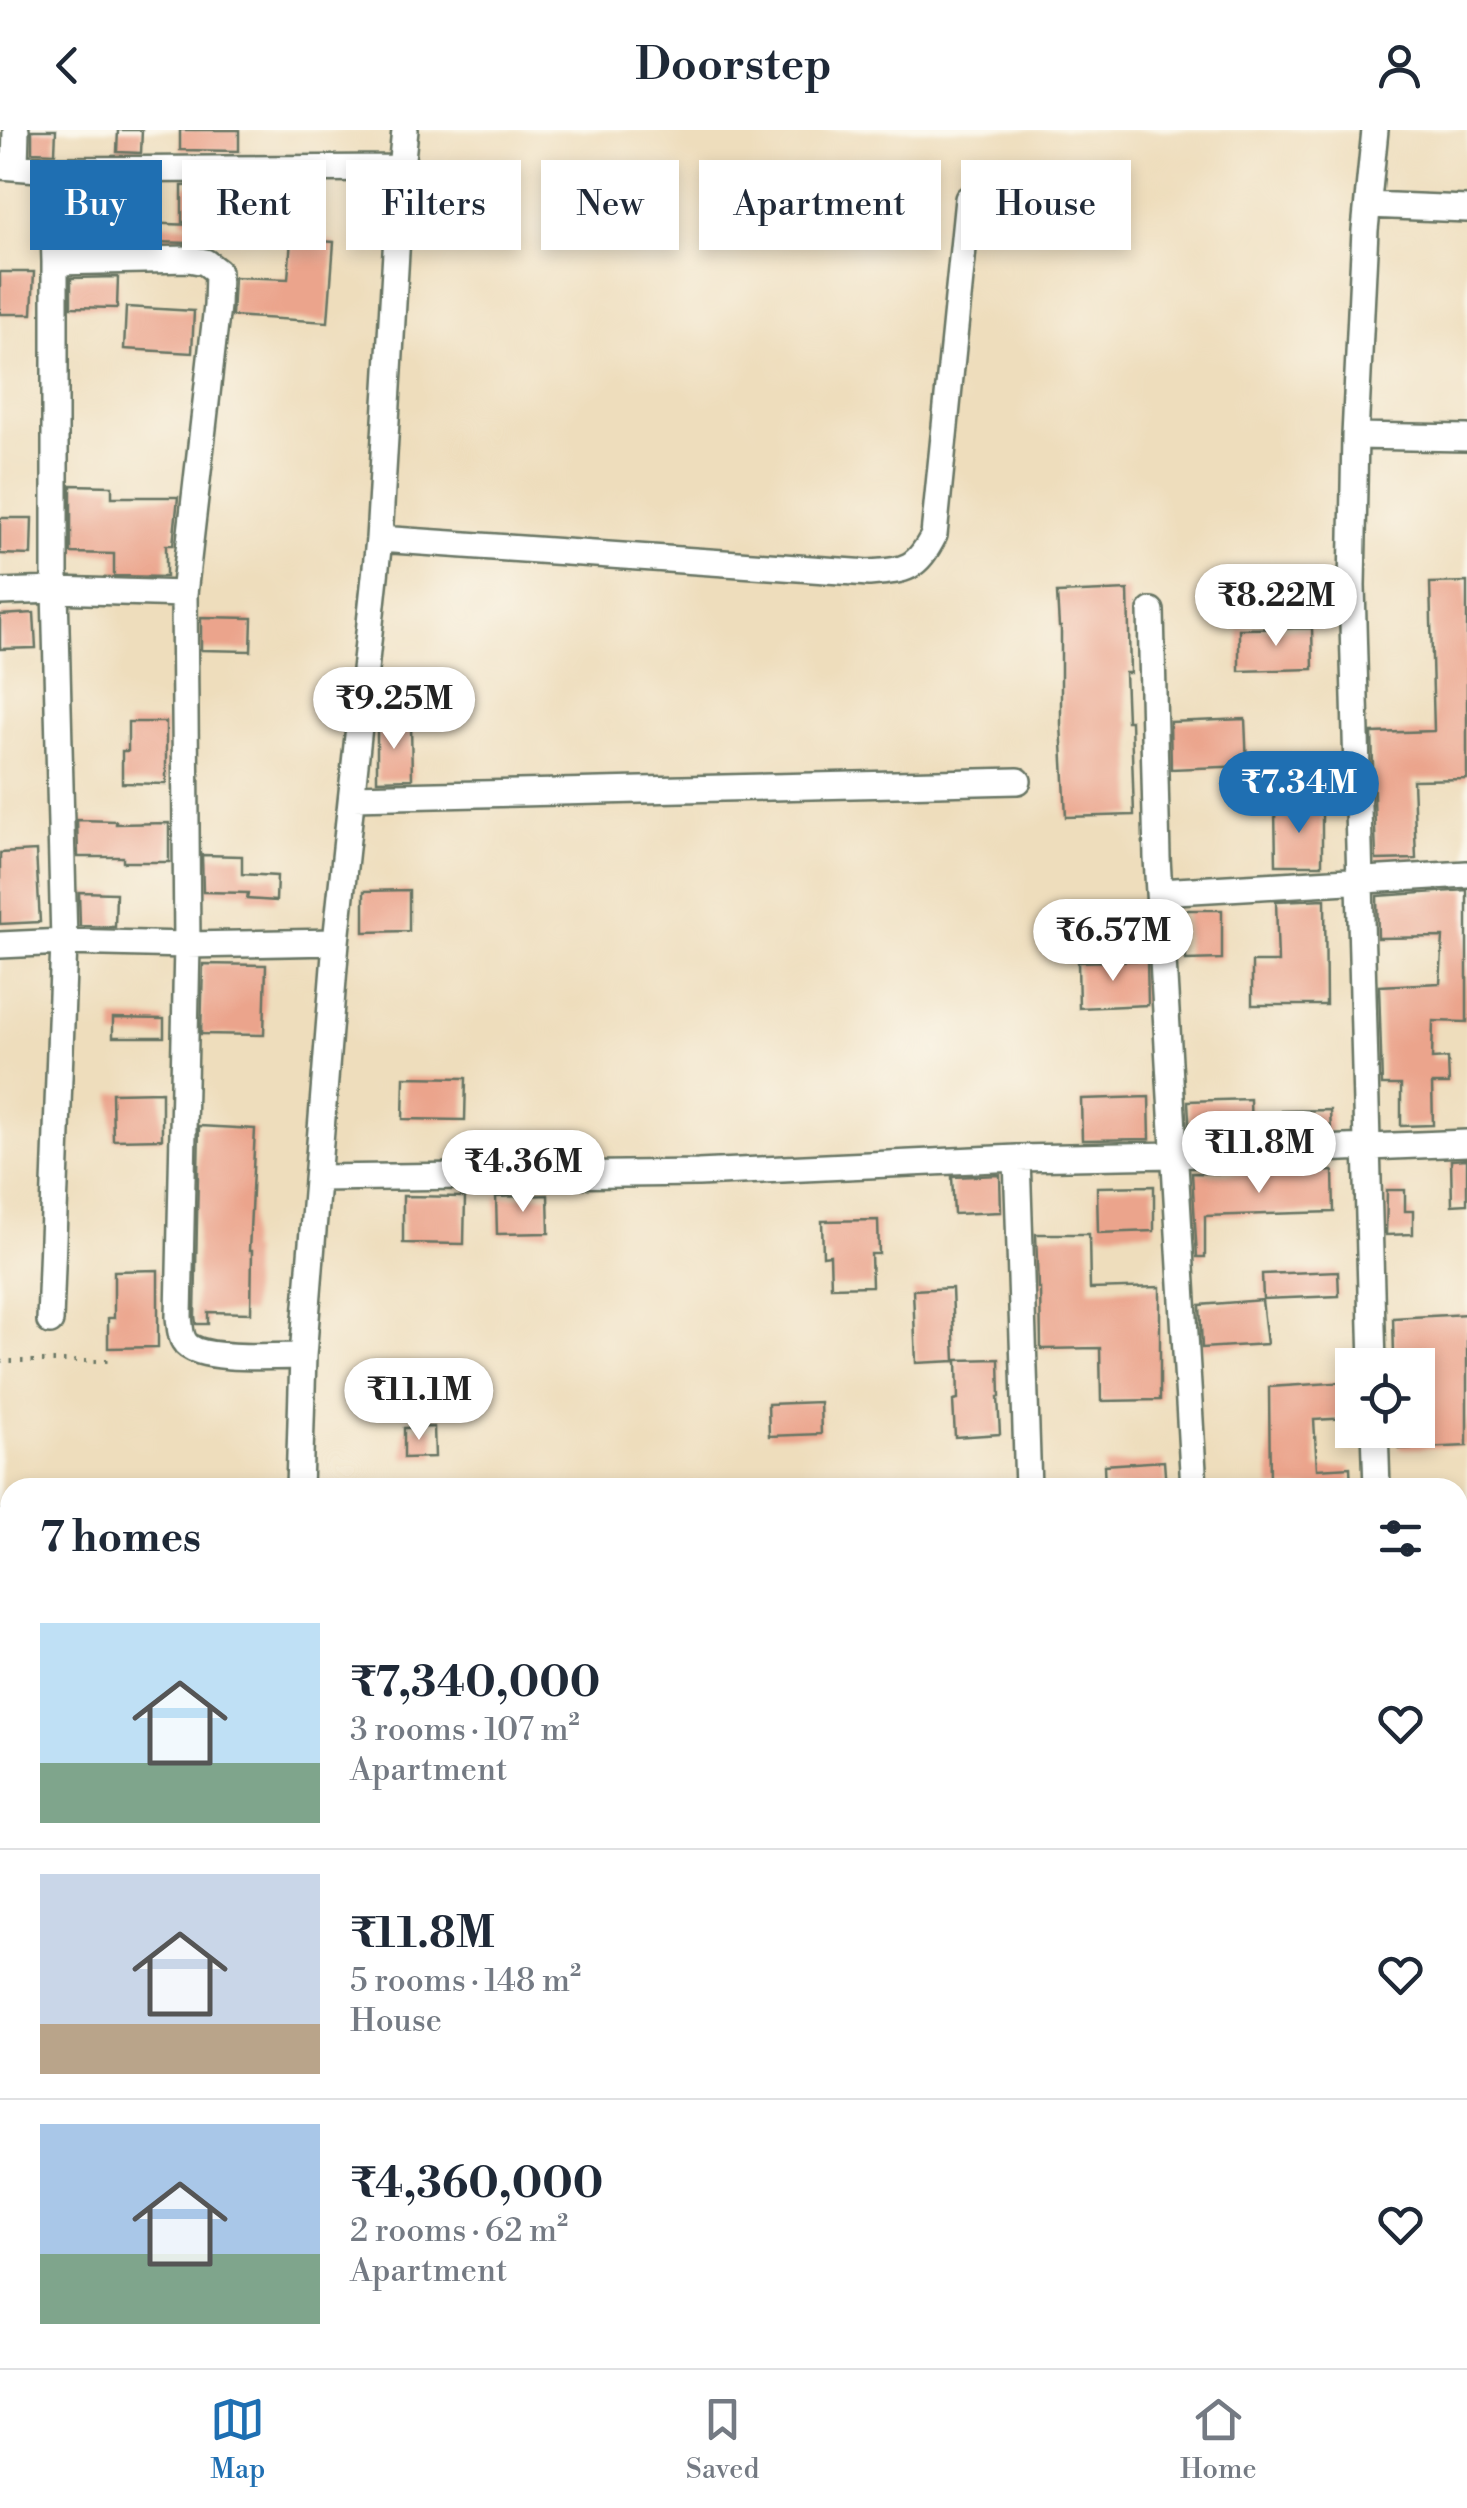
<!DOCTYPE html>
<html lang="en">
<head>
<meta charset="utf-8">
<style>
	body { margin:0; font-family:"Libre Bodoni",serif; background:#f2f2f3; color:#1f2937; height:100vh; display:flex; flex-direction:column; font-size:38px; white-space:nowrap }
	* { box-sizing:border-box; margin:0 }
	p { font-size:32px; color:#747a83 }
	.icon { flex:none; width:55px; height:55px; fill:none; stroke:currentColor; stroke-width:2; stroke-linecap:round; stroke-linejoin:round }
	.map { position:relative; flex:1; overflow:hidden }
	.sheet { position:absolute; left:0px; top:1348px; width:1468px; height:892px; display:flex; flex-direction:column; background:#fff; border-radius:30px 30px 0 0; box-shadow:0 5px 15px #0003 }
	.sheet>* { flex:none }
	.top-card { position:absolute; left:30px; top:30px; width:1408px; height:90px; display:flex; gap:20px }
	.buttons { position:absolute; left:1335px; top:1218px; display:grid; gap:20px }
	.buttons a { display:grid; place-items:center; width:100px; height:100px; border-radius:0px; background:#fff; box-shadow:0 5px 15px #0003; font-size:50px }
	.price { position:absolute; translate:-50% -85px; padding:0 22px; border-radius:35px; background:#fff; color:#222; font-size:32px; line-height:65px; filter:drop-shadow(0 2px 5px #0008) }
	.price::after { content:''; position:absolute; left:50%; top:60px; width:30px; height:22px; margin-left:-15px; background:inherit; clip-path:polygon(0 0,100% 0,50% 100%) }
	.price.selected { background:#1f6fb2; color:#fff }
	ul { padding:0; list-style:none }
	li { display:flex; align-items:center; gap:30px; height:250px; padding:0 40px }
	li+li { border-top:2px solid #e0e1e3 }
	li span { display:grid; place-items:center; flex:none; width:280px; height:200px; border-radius:0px; color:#555 }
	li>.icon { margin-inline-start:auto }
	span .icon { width:120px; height:120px; fill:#fffc; stroke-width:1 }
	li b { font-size:42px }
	h2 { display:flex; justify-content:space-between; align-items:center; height:120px; padding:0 40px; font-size:42px }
	.tag { padding:0 35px; border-radius:0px; background:#fff; box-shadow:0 5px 15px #0003; font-size:35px; line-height:90px }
	.tag.selected { background:#1f6fb2; color:#fff }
	header { display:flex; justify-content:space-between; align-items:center; height:130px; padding:0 40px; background:#fff; font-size:45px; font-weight:600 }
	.tab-bar { display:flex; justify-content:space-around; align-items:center; height:140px; border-top:2px solid #e0e1e3; background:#fff; font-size:28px; color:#747a83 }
	.tab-bar a { display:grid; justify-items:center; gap:5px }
	.tab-bar .selected { color:#1f6fb2 }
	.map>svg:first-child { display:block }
</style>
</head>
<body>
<header><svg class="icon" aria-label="back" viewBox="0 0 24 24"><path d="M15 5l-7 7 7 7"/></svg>Doorstep<svg class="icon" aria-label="person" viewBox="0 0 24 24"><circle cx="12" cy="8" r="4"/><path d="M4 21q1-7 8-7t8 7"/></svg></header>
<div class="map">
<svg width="1467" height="2238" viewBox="0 0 1467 2238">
	<rect width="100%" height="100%" fill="#fbf7ec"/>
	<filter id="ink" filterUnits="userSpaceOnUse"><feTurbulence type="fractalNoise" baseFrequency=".01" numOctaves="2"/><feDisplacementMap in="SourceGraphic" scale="20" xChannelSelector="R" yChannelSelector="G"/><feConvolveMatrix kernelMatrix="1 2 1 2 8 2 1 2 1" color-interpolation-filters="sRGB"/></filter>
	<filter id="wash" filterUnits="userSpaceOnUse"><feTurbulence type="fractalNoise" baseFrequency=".0048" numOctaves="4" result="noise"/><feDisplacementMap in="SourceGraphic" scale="40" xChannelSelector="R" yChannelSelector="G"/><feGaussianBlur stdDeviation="2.25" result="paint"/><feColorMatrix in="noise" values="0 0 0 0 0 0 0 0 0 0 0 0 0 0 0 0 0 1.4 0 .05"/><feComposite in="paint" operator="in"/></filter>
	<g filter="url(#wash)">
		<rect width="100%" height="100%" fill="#eeddbc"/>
		<g id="blocks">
			<path fill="#eba48c" d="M32,0H56L55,23L32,22Z
				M118,0H142L141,23L117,22Z
				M180,0H239V21L180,20Z
				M202,55L201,92H182V56Z
				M69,56H144L143,93L192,95V113L71,110Z
				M291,109L334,112L328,192L232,186L234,147L288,149Z
				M0,142H34L32,184H0Z
				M118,147L117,178L71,177V148Z
				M126,177L194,181L192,223L124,219Z
				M71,355L112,356V367H178L173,415H166V447L114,446V424L71,423Z
				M0,388H32L31,425L0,424Z
				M1467,452V649L1413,650L1416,729L1376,730L1372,603L1434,601L1430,453Z
				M1128,460L1130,543H1125L1127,591H1131L1134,685L1066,687L1061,594V497H1059L1057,463Z
				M34,483L36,518L0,519V485Z
				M201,487L252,488L251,521L201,520Z
				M1312,498L1313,539L1239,541V499Z
				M1245,589L1247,636L1171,639L1170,592Z
				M128,592H166V654L122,653V621H128Z
				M411,594L412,649L377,650V595Z
				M1322,677V735H1276L1275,678Z
				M77,690L116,691V694L169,693V732H123V727H78Z
				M36,721L40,792L0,794V723Z
				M202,725L242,726V744L277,746L276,771L247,769L248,763L203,762Z
				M409,760V801L364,802V761Z
				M1467,760V892L1433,891L1432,929L1448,928L1449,954H1432L1433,995L1401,996V955H1382L1379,856L1440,853L1443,807L1378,808L1377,766Z
				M79,762L116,763L115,797L80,796Z
				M1325,769L1326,875H1252V832H1278L1276,771Z
				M1186,780H1222V829L1186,830Z
				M1147,830L1148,875L1079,878L1078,832Z
				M203,834L266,835L264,905L201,904Z
				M113,888L164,889V907H113Z
				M404,947L466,948L465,990L403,989Z
				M162,962V1009L113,1010L112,963Z
				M1149,967L1150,1009L1082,1010L1081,969Z
				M1250,969L1251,1006L1190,1007L1188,971Z
				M1330,980L1331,1002L1282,1004L1281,981Z
				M199,996L255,999L249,1121H252L251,1183L208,1182V1194H196L195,1186Z
				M1467,1029V1074L1452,1075L1451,1030Z
				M1333,1041L1334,1082L1205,1086V1127H1197L1192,1043L1259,1044Z
				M1000,1045L1001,1082L954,1084L952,1047Z
				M1154,1056V1101L1098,1103L1097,1057Z
				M1387,1060H1405V1081H1413V1104L1386,1105Z
				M548,1065L549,1103L497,1104L496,1067Z
				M403,1066L465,1067L464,1114L403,1113Z
				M878,1090L879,1124H871L872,1156L831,1157L830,1125L823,1126L822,1091Z
				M1036,1104H1089L1090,1159L1160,1157V1270L1101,1271L1100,1218L1041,1219L1040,1158H1038Z
				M158,1140V1217L108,1218V1188H114V1141Z
				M1338,1141L1339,1166L1263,1169L1262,1144Z
				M952,1158L955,1231L916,1233L913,1160Z
				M1262,1170L1267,1214L1202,1218L1200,1175Z
				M1467,1184V1316L1399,1319V1300H1418V1224L1394,1225L1393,1188Z
				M999,1229L1000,1267H998L1000,1304L955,1307L953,1271L958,1270L957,1230Z
				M1348,1252L1349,1288L1314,1290L1317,1339L1350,1337L1351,1358H1270L1269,1257Z
				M820,1272L821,1304L769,1306L768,1274Z
				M434,1297L435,1327L404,1328V1298Z
				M1164,1331L1166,1358H1105L1104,1335Z"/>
		</g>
	</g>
	<g filter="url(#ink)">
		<use href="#blocks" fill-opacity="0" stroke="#677564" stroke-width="2.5"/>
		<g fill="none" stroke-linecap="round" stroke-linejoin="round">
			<defs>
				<path id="minor" d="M0,36L52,40L55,132V460L184,464L217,176L218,142L205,132L189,129L55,132
					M15,36L16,0
					M52,40L401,38
					M1368,75L1467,79
					M1355,306L1467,308
					M379,409L869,443C906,440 916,440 934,405L968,69
					M0,462L55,460L64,812L50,1191
					M184,464L187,815L179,1187C180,1194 180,1205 184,1211C195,1232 280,1226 303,1226
					M1151,481L1157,728L1194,1358
					M353,667L1018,651
					M1159,762L1467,744
					M0,815L64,812L187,815L336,812
					M319,1048L698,1043L1017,1028
					M1373,1235L1352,456L1355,306L1365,100L1375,0
					M1375,1300L1377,1358
					M299,1358L303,1226L336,812L379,409L401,38L405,0
					M1028,1358L1017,1028L1174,1025L1467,1013
					M1458,1470L1467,1469
					M8,1582L1,1394L10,1393
					M1458,1756L1467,1755
					M0,1811H10
					M0,1949H10
					M1458,2133L1467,2130
					M0,2156L10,2157
					M328,2230V2238
					M750,2230V2238
					M1095,2230V2238
					M1271,2230L1273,2238
					M143,2238V2230"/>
				<path id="major" d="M1458,2019L1467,2016
					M1458,2064L1467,2061
					M886,2238L907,2230
					M997,2238L1017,2230"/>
			</defs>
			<use href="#minor" stroke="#677564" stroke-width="30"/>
			<use href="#major" stroke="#677564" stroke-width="35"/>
			<path stroke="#677564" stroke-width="4" stroke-dasharray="2.5 8" stroke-linecap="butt" d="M0,1231H110"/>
			<use href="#minor" stroke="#fff" stroke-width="25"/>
			<use href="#major" stroke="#fff" stroke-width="30"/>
		</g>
	</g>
</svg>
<div class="buttons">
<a><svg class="icon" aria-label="locate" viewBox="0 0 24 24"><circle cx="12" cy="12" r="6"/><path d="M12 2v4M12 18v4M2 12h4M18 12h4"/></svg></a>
</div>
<b class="price" style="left:1276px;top:519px">₹8.22M</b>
<b class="price" style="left:394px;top:622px">₹9.25M</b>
<b class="price selected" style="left:1299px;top:706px">₹7.34M</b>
<b class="price" style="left:1113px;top:854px">₹6.57M</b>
<b class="price" style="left:1259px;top:1066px">₹11.8M</b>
<b class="price" style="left:523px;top:1085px">₹4.36M</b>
<b class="price" style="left:419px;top:1313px">₹11.1M</b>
<div class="top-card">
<a class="tag selected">Buy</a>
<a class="tag">Rent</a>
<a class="tag">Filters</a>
<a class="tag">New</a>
<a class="tag">Apartment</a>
<a class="tag">House</a>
</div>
<section class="sheet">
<h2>7 homes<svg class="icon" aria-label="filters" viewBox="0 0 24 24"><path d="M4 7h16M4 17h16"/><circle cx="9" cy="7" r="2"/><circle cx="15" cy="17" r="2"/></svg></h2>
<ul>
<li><span style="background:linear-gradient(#bfe0f5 70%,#7fa58c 0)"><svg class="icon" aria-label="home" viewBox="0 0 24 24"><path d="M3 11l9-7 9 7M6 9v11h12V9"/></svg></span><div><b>₹7,340,000</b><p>3 rooms · 107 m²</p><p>Apartment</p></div><svg class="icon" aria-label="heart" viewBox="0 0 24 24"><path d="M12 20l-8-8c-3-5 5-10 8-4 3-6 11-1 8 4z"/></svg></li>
<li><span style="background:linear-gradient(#c9d6e8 75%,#b9a48a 0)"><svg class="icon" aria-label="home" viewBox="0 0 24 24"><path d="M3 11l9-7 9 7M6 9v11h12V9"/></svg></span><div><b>₹11.8M</b><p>5 rooms · 148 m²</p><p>House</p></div><svg class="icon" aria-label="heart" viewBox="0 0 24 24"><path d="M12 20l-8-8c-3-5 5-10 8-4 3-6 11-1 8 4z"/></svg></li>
<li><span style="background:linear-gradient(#a9c7e8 65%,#7fa58c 0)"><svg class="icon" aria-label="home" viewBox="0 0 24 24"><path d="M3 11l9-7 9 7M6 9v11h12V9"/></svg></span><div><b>₹4,360,000</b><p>2 rooms · 62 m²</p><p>Apartment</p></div><svg class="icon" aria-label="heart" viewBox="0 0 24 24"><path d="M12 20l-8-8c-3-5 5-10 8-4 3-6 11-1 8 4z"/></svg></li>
</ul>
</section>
</div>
<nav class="tab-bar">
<a class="selected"><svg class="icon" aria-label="map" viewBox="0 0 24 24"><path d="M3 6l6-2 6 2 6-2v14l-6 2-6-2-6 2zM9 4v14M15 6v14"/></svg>Map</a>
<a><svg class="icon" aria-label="saved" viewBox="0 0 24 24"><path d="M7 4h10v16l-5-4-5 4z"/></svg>Saved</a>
<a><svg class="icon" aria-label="home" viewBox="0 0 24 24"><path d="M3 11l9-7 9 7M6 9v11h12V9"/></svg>Home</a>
</nav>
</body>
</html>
